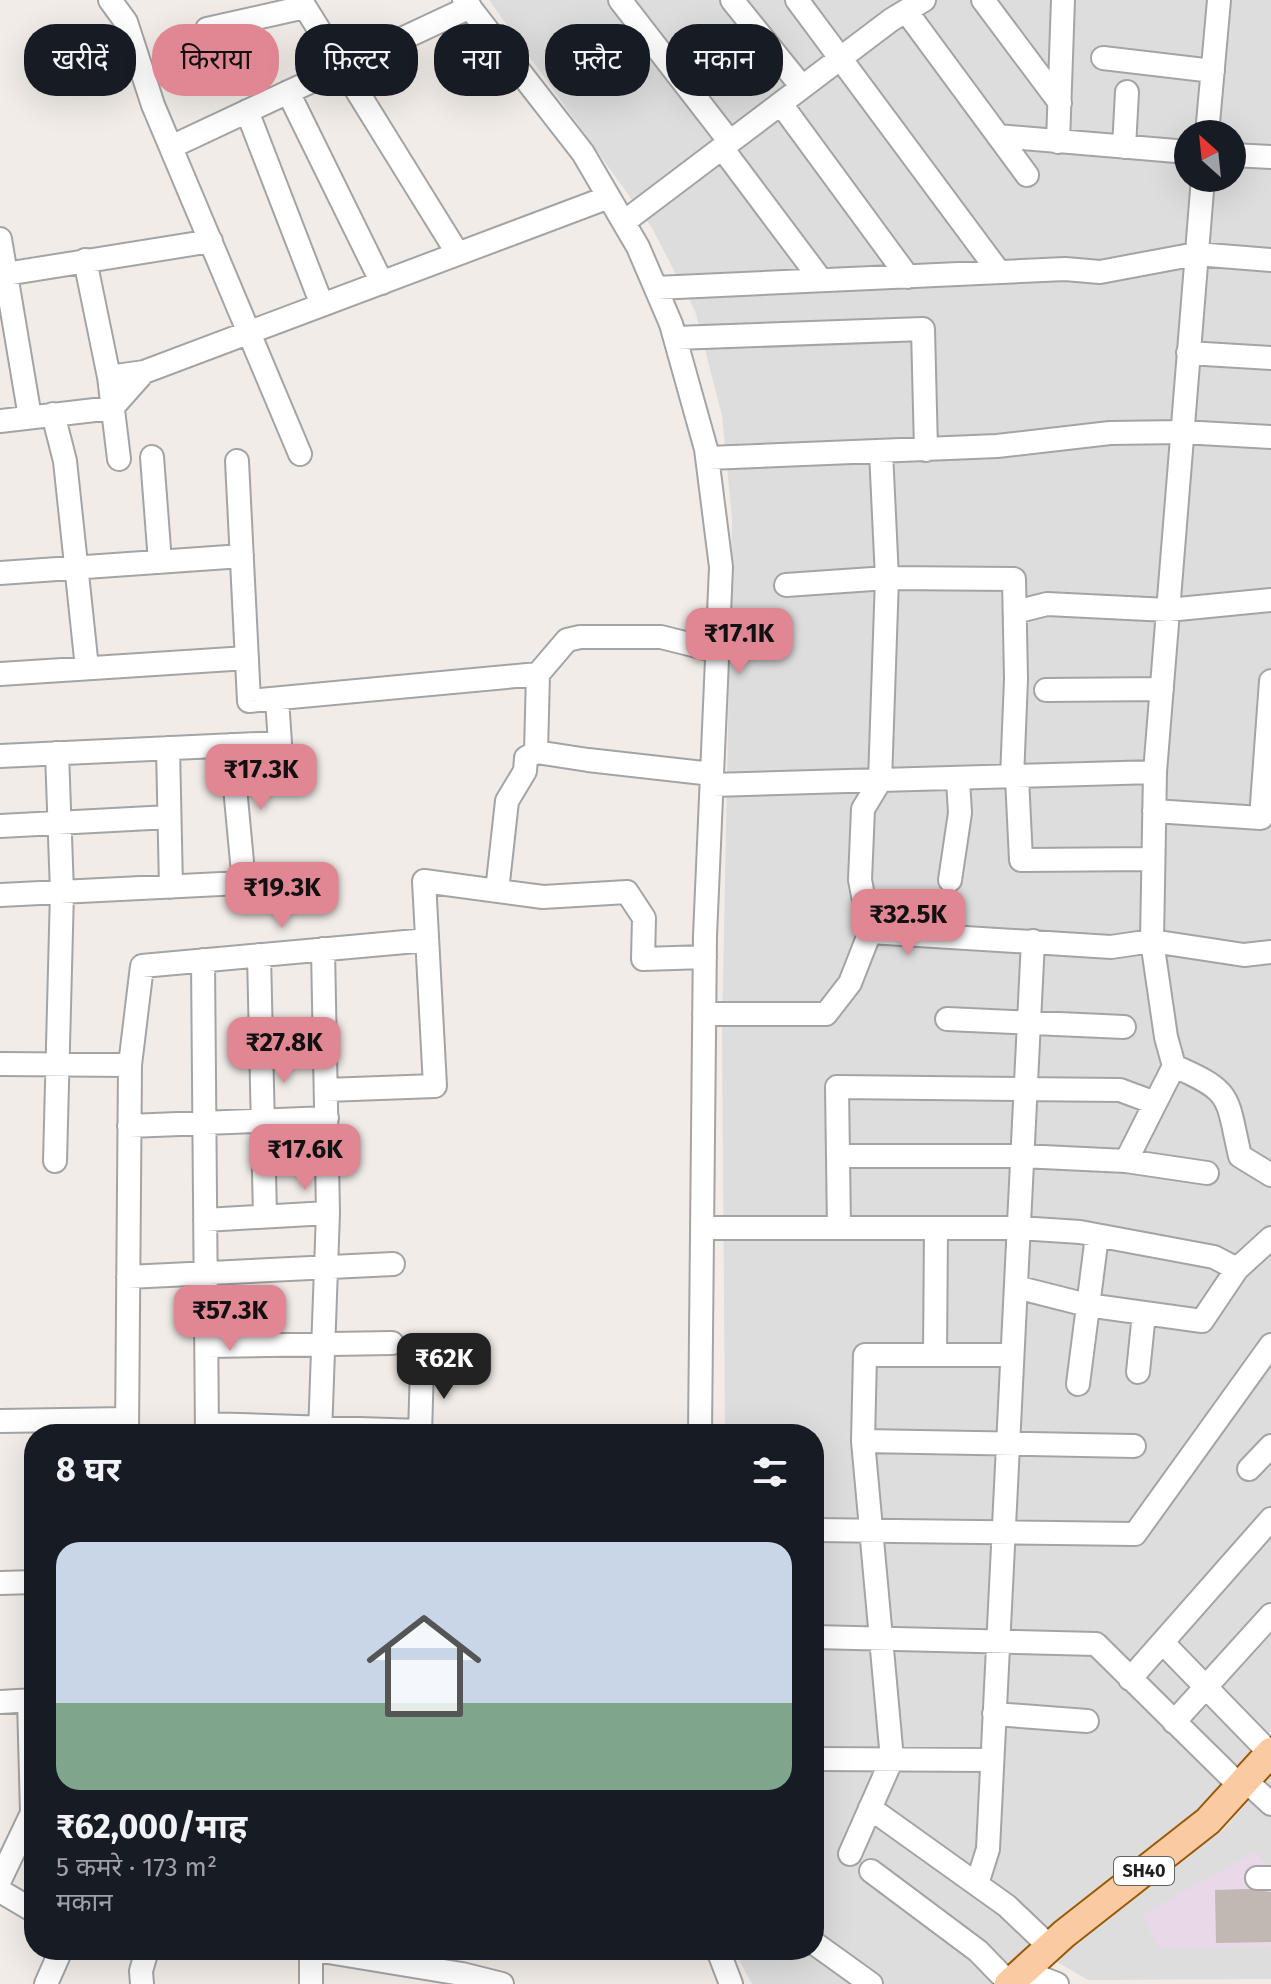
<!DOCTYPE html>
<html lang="hi">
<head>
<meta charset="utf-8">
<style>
	body { margin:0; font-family:"Fira Sans","Noto Sans Devanagari",sans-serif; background:#20242c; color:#f1f3f6; height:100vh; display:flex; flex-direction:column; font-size:30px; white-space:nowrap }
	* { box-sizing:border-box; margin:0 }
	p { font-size:26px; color:#9ea1a6 }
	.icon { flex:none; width:44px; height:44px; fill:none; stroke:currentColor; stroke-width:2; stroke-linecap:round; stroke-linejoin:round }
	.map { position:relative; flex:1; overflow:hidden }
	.panel { position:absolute; left:24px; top:1424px; width:800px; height:536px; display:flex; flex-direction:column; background:#171b24; border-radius:32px; box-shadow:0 8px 32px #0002 }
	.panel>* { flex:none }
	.top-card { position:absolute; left:24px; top:24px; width:800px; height:72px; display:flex; gap:16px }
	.needle { width:52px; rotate:333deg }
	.fabs { position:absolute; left:1174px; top:120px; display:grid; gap:16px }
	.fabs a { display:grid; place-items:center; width:72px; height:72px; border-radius:50%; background:#171b24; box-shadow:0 8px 32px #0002; font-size:40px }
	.price { position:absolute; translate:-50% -68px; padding:0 18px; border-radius:16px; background:#e18793; color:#111; font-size:26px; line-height:52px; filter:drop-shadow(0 2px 4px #0008) }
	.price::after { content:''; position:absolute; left:50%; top:48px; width:24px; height:18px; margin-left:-12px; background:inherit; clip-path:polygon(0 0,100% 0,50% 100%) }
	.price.on { background:#222; color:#fff }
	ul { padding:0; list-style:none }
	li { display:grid; align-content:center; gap:16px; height:424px; padding:0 32px }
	li span { display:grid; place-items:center; height:248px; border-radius:24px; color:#555 }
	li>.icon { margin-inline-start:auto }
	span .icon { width:144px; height:144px; fill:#fffc; stroke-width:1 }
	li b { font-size:34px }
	h2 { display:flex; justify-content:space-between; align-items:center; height:96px; padding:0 32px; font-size:34px }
	.pill { padding:0 28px; border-radius:32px; background:#171b24; box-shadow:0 8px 32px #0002; font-size:28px; line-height:72px }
	.pill.on { background:#e18793; color:#111 }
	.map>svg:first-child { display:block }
</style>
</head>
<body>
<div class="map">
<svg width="1271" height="1984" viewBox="0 0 1271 1984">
	<rect width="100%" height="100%" fill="#f1ece7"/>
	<path fill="#dedddd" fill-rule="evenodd" d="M489,0H1271V1731L1203,1808L1017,1959L990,1984H752L740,1962L738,1950H814V1434H725L722,1034L732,518L722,416L695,311L652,228ZM1188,134H1232V178H1188Z
		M1271,1775V1979L1088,1980L1057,1962L1091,1925L1222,1831Z"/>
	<path fill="#e9d9e8" d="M1254,1852L1271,1867V1946L1159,1948L1142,1915Z"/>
	<path fill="#c1b8b3" d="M1249,1889L1271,1892V1942L1216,1943L1215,1890Z"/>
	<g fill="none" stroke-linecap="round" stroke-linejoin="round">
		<defs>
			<path id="minor" d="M110,0L126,22L153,105L300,454
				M464,0L583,153L638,247L671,324L706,449L721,567L705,936L700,1434
				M620,0L730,142
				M732,0L802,87
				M797,0L999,272
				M983,0L1060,103
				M906,11L1027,175
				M207,29L305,7L458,254
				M1103,58L1213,71
				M288,92L382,283
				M781,104L908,277
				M247,111L322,305
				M1207,134L1219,0
				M998,136L1188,152
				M1058,142L1063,0
				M171,147L470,7
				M1124,147L1127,92
				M722,148L821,280
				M1232,155L1271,157
				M1203,178L1155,772L1152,941L1166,1037L1174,1066C1234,1092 1226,1096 1240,1156L1271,1175
				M624,222L891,20L924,0
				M0,239L30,417
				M85,260L109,377L119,459
				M0,275L211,241
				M656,288L1065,269L1100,272L1196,254L1271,260
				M676,338L923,329L926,450
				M1188,353L1271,358
				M109,377L144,372L609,197
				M53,414L65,461L87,668
				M0,421L112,408L144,372
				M152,457L160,562
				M708,458L997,446L1110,433L1182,432L1271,437
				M237,461L249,701L538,674L567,640L580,637H661L717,651
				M0,573L242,556
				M786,585L887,578L1014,579L1016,679L1012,778
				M1015,612L1047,604L1168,610L1271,600
				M0,674L247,658
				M538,674L536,752L588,760L712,774
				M1046,690L1162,689
				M231,745L244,883
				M168,748L171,887
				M0,756L280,743L277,699
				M1017,778L1021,860L1153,859
				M712,785L1155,772
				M1154,811L1261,818L1271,681
				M0,826L169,817
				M950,880L960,813L958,780L964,779
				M497,891L507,801L525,771L526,758L536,752
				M0,895L280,881
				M870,932L860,880L863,809L880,781L887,578L881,452
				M259,955L265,1216
				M203,960L207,1434
				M704,1014H826L850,983L870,932L1111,947L1152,941L1244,955L1271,952
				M947,1019L1124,1027
				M0,1064L130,1065
				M326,1090L435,1086L424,881L543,897L627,892L644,918L643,959L705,957
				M129,1126L327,1118
				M838,1156H1022L1126,1161L1207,1173
				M55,1161L62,892L57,753
				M1126,1161L1174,1066
				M205,1220L328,1213
				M702,1228H1019L1080,1232L1214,1257L1237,1269
				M839,1228L837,1087L1120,1090L1155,1103
				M128,1277L393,1264
				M1016,1287L1087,1305L1202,1321L1237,1269L1271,1238
				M207,1346L392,1343
				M935,1355L936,1228
				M1138,1372L1144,1313
				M1078,1384L1097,1236
				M0,1421L127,1419
				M207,1424L420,1431
				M127,1434L130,1065L142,966L427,940
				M320,1434L328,1213L323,949
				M420,1434L422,1366
				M863,1441L1134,1446
				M1249,1469L1271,1446
				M814,1530L1135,1534L1271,1345
				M0,1583L34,1582
				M814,1637L1096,1644L1240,1786
				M1163,1643L1270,1753
				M1130,1679L1271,1519
				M0,1702L34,1700
				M994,1714L1087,1721
				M1174,1722L1271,1615
				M814,1759L992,1760
				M1245,1780L1271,1804
				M870,1808L1007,1906L1050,1947
				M850,1854L892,1759L863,1441L865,1355H1012
				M871,1871L978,1951L1010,1984
				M1257,1878H1271
				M0,1880L32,1813L29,1700
				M977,1884L988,1849L1033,941
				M0,1891L34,1911
				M814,1943L871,1984
				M316,1950L462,1974L502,1984
				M718,1950L731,1984
				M1024,1971L1057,1984
				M46,1984L61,1950
				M142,1984L141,1971L147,1950
				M311,1984V1950"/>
			<path id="major" d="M1009,1984L1064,1934L1208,1821L1271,1752"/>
		</defs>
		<use href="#minor" stroke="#a4a4a4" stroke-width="26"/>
		<use href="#major" stroke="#9a5803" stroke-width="32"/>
		<use href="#minor" stroke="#fff" stroke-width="22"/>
		<use href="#major" stroke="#facba2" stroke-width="28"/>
	</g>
	<g text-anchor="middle" stroke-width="7" stroke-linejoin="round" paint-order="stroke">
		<rect fill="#fff" stroke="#636363" stroke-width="2" x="1114" y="1857" width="60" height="28" rx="6"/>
		<g font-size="18" font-weight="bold" fill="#202020">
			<text x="1144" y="1877">SH40</text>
		</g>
	</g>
</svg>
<div class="fabs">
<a><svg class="needle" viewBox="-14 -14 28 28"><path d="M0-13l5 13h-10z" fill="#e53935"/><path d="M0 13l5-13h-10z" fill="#9ea1a6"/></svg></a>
</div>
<b class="price" style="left:739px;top:676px">₹17.1K</b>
<b class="price" style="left:261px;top:812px">₹17.3K</b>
<b class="price" style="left:282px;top:930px">₹19.3K</b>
<b class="price" style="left:908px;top:957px">₹32.5K</b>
<b class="price" style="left:284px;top:1085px">₹27.8K</b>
<b class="price" style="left:305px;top:1192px">₹17.6K</b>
<b class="price" style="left:230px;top:1353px">₹57.3K</b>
<b class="price on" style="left:444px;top:1401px">₹62K</b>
<div class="top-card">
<a class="pill">खरीदें</a>
<a class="pill on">किराया</a>
<a class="pill">फ़िल्टर</a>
<a class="pill">नया</a>
<a class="pill">फ़्लैट</a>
<a class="pill">मकान</a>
</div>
<section class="panel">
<h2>8 घर<svg class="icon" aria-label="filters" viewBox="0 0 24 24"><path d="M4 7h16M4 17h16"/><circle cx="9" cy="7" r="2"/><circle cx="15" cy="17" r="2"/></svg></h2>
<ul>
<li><span style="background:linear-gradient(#c9d6e8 65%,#7fa58c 0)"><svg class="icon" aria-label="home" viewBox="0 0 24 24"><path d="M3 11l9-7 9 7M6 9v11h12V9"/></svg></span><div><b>₹62,000/माह</b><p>5 कमरे · 173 m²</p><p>मकान</p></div></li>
</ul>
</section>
</div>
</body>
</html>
